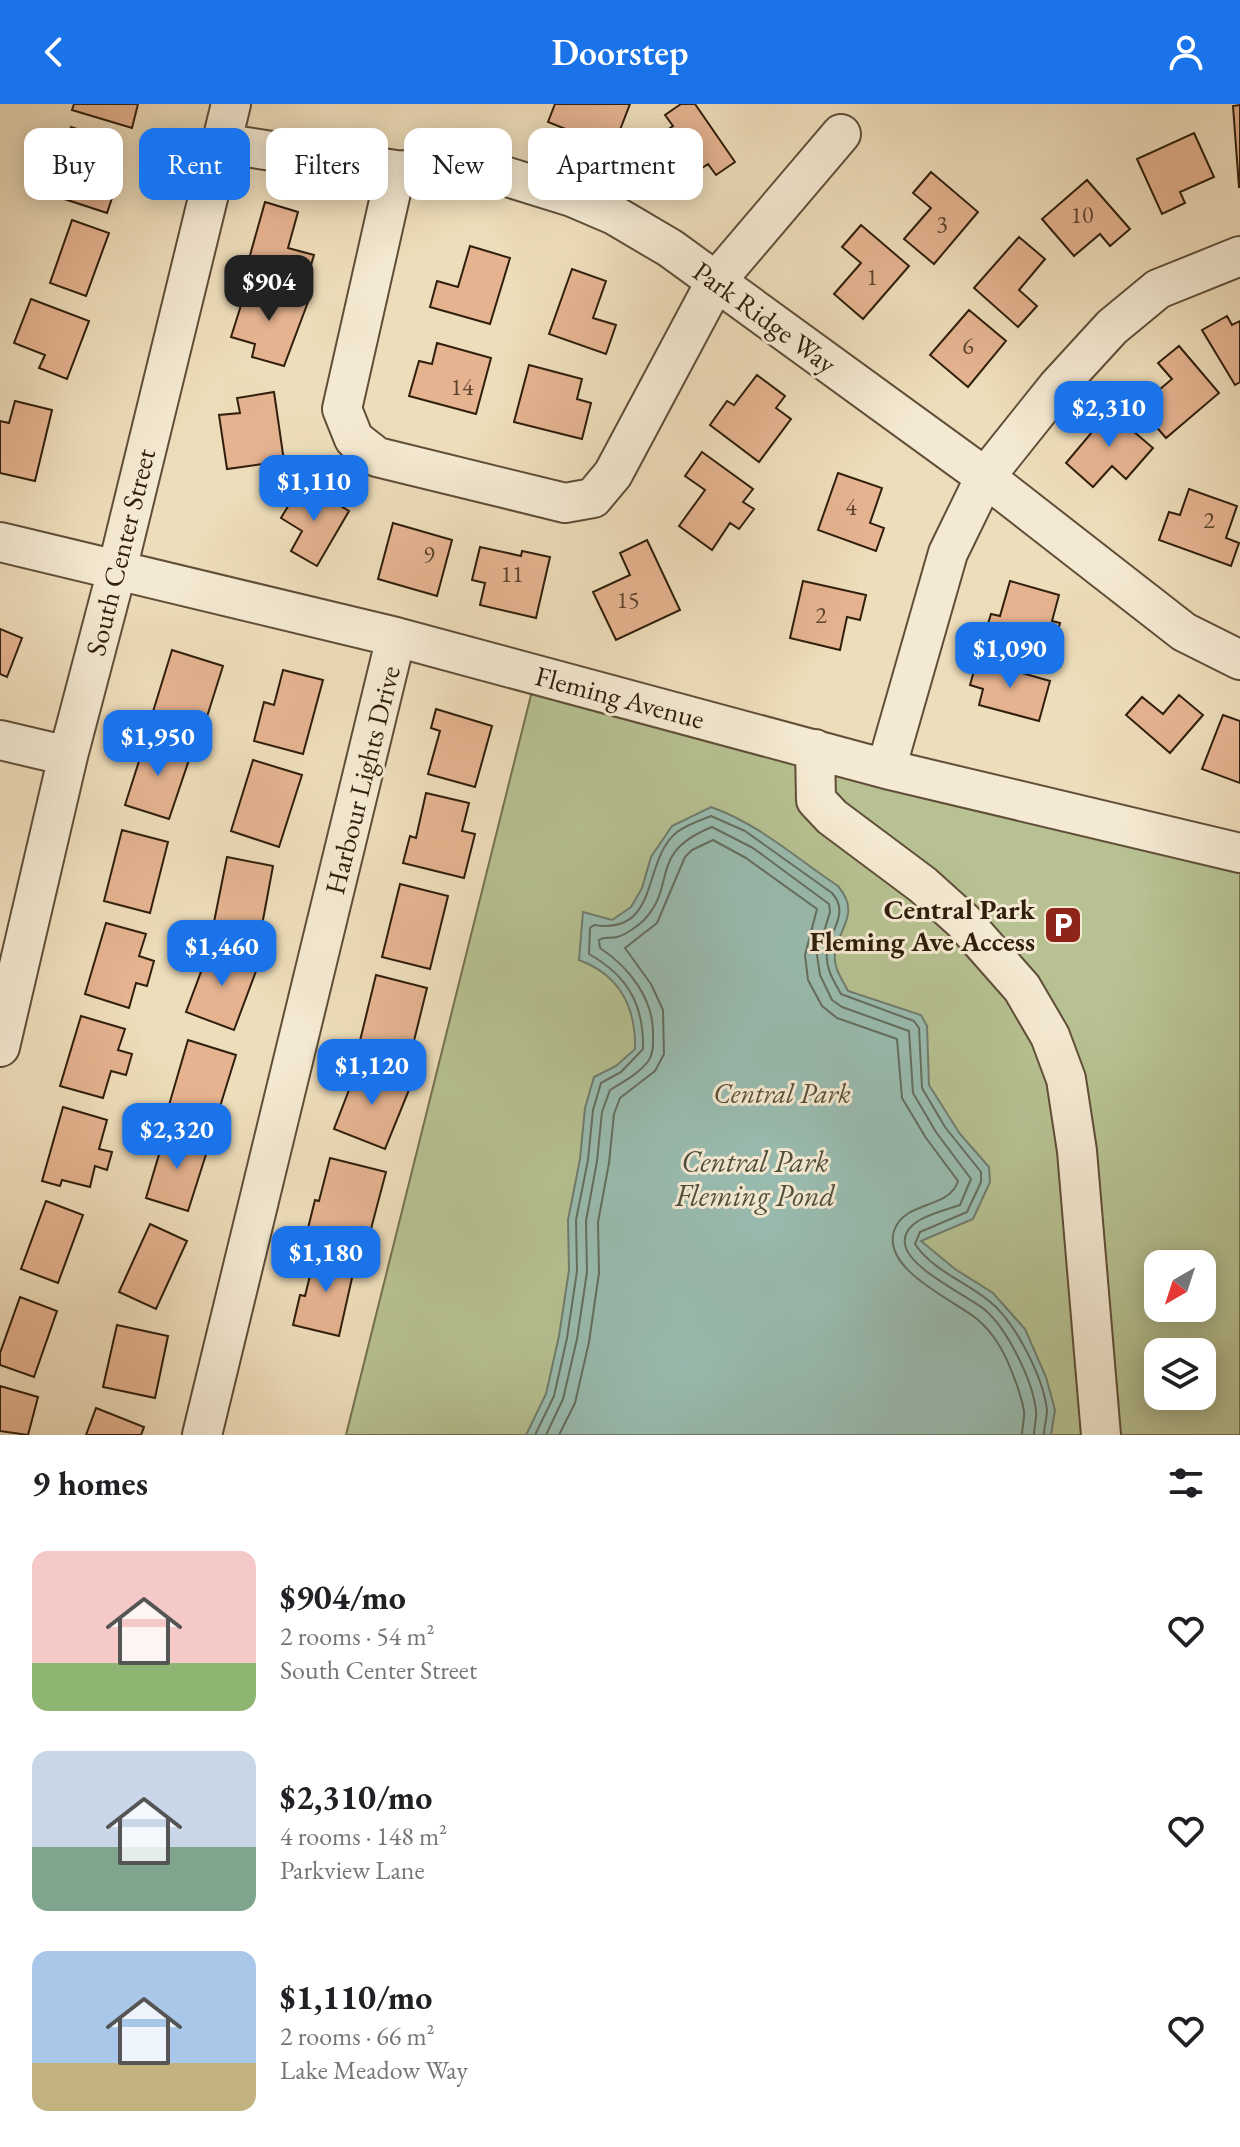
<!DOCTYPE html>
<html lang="en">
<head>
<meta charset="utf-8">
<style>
	body { margin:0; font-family:"EB Garamond",serif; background:#f6f6f6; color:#202124; height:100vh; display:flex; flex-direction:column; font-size:30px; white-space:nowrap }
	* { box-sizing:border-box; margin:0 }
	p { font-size:26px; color:#757577 }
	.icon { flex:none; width:44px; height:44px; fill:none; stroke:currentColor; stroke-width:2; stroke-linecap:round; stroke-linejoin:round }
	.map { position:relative; height:1331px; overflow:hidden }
	.drawer { display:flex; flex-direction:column; background:#fff; flex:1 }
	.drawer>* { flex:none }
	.top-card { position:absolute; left:24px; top:24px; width:800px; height:72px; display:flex; gap:16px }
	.needle { width:52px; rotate:219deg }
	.buttons { position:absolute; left:1144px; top:1146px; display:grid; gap:16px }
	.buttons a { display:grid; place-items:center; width:72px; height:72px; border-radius:16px; background:#fff; box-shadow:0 4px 20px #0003; font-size:40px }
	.price { position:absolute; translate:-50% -68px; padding:0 18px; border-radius:16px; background:#1a73e8; color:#fff; font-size:26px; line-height:52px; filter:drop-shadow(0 2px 4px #0008) }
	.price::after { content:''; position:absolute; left:50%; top:48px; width:24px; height:18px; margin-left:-12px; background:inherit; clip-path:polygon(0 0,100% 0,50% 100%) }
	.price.selected { background:#222; color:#fff }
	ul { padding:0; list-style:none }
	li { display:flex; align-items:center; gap:24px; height:200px; padding:0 32px }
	li span { display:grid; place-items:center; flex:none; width:224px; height:160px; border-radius:16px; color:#555 }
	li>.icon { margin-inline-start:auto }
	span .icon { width:96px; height:96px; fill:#fffc; stroke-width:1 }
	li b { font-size:34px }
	h2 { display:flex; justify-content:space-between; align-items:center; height:96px; padding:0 32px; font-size:34px }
	.chip { padding:0 28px; border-radius:16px; background:#fff; box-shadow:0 4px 20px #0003; font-size:28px; line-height:72px }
	.chip.selected { background:#1a73e8; color:#fff }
	header { display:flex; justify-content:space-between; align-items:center; height:104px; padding:0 32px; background:#1a73e8; color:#fff; font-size:36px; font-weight:600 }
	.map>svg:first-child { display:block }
</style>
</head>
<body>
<header><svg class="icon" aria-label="back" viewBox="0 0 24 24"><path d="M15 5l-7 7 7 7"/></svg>Doorstep<svg class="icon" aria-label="person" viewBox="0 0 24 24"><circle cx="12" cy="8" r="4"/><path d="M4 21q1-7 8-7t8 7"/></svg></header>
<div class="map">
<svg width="1240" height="1331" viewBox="0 0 1240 1331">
	<rect width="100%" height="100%" fill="#eeddba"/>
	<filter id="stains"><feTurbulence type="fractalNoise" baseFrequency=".0025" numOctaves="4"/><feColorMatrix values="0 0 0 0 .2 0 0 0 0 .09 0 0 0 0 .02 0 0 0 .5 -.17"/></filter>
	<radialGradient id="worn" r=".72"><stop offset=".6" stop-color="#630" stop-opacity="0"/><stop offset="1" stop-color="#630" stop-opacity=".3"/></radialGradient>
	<path fill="#b7c191" stroke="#74704e" stroke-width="2" fill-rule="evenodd" d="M536,571L1240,748V1331H346ZM1158,1160H1202V1204H1158ZM1158,1248H1202V1292H1158Z"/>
	<path fill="#99bcb0" stroke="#6f7d6e" stroke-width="2" d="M711,703C759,720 796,754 838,782C861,810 839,822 835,850C833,863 842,875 848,887L921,911L927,922L929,981L960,1030L989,1063L990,1078L973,1115L921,1137L955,1165L993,1189L1025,1225L1046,1273L1055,1306L1051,1331H526L546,1290L559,1232L569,1166L568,1116L580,1055L585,1004L594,973L616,962L635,945C636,904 620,871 579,856L583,808L612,816L631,803L642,784L651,753L672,722Z"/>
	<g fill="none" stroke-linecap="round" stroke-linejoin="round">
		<path stroke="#646e5e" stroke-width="2" d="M535,1331L554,1292L567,1234L577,1167L576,1116L588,1056L593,1006L601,979L621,968L643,945C644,901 628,872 589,850L590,824L594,821C661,831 641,757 677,728C686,721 701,716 711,712L745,727L832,789C850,809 830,826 827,848C825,864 834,877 841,890L914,917L919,924L922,984L945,1023L981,1068V1078L967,1108L920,1128L915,1140C932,1166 966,1178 989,1197C1015,1217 1043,1273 1047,1306C1047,1314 1044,1323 1044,1331
			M546,1331L563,1295L577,1235L587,1168L586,1117L597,1057L602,1008L610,986C623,978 640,969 649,956C654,948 653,939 653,931C654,895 629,863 600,844L599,836C605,832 609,835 617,833C625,831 638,822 644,816C678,780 647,749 712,723L753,744L829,800L830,808L817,851L820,871L832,896L842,903L909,927L913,989L936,1028L971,1075L960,1101C943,1107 901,1115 905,1140C908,1164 966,1191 984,1205C1007,1224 1033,1277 1036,1307C1037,1314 1034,1323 1034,1331
			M559,1331L575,1299L589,1238L599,1169L598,1118L609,1059L614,1010L620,994L655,967L664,950L663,906L651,880L625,844L657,819L685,753L692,746L713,736L746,754L817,805L805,851L808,876L822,902L837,914L897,935L902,994L926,1034L958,1077C949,1106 904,1096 894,1127C882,1166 954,1196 977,1215C985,1222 992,1230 997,1238C1007,1252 1021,1289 1024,1307C1025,1314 1022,1323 1022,1331"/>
	</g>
	<path fill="#e5b390" stroke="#301f0c" stroke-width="2" d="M74,0H138L132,24L72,6Z
		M555,0H630L613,44L548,18Z
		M681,0H695L735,58L716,71L708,60L680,79L651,37L673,22L665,11Z
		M1240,1V83H1239L1233,2Z
		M71,23L119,39L108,73L118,76L107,109L49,90Z
		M1194,29L1214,73L1180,88L1185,99L1162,110L1137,55Z
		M931,68L978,108L934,160L904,135L931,104L913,89Z
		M1087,76L1130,125L1110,142L1100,130L1074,152L1042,115Z
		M265,98L298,108L288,144L314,151L306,178L247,162Z
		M72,116L109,129L86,192L50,179Z
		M861,121L909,162L863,215L834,190L861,159L842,143Z
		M1019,133L1045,155L1019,186L1037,202L1018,223L974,184Z
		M470,142L510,154L490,220L430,203L437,177L458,183Z
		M572,165L606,177L593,214L616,221L606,250L549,230Z
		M248,179L308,198L284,262L252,253L255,240L231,233Z
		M31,195L89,217L67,275L39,264L45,251L14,239Z
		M969,206L1006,237L968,283L930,251Z
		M1227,212L1232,221L1240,217V278L1235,281L1202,226Z
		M437,239L491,254L476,310L409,292L419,257L432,260Z
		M1179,242L1219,289L1166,334L1139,303L1172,275L1158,259Z
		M529,261L582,275L577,295L591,299L582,335L514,318Z
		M757,271L785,292L776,304L791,315L759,358L710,321L727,297L734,301Z
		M274,288L284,357L227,365L219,311L240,309L237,294Z
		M15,297L52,306L35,377L0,369V317L9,319Z
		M1105,303L1153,344L1126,375L1112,362L1093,383L1066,359L1093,327L1088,323Z
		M702,348L753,385L743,398L754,405L739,425L730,419L712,446L679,422L705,386L685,372Z
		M838,369L882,384L870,419L884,424L876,447L818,426Z
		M302,379L349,407L317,462L291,447L302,427L281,414Z
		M1189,385L1237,402L1226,434L1239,439L1231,462L1159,436L1169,408L1180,411Z
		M393,419L452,436L437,492L378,475Z
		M647,436L680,506L616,536L593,488L630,471L620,449Z
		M480,443L521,452L522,447L550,453L536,514L480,501L485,479L472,476Z
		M803,477L866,491L860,516L847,513L840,546L790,534Z
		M1010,477L1059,491L1052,517L1060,519L1051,552L984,533L991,510L1000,512Z
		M0,525L22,534L7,573L0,570Z
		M172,546L223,562L205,619L187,613L183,625L151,614Z
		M977,556L1050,577L1039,617L979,601L983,585L970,581Z
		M283,566L323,576L303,650L254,637L264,598L274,601Z
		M1179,591L1203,611L1170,649L1126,611L1142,593L1163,610Z
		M436,605L492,622L475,683L428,670L440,627L431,624Z
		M1223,611L1240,617V679L1202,665Z
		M147,632L192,647L169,715L125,701Z
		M253,656L302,671L279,743L231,727Z
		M426,689L469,699L462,727L475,730L464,774L403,759L410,732L416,734Z
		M122,726L168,738L150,809L104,797Z
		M227,753L273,762L260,832L213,823Z
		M400,780L448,792L430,865L382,853Z
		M106,819L146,830L139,852L154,857L147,882L136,879L129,904L85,890Z
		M211,841L259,859L234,926L186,908Z
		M376,871L427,884L409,957L358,945Z
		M81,912L125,925L118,946L132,950L126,971L111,967L103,994L60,982Z
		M188,936L236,951L214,1022L167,1008Z
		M359,960L411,981L385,1045L334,1025Z
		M63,1003L107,1016L99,1045L112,1048L107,1066L95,1062L90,1083L62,1076L60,1082L42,1077Z
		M166,1027L209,1041L188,1107L146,1094Z
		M330,1054L386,1068L367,1140L308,1124L315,1096L319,1097Z
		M46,1097L83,1111L58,1179L21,1165Z
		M150,1120L187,1137L156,1205L119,1188Z
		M316,1147L356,1156L339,1232L293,1221L300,1191L305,1192Z
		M20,1193L57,1207L34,1273L0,1261V1249Z
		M117,1221L168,1232L155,1294L103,1283Z
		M0,1282L38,1293L28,1331L0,1327Z
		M96,1304L144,1323L141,1331H86Z"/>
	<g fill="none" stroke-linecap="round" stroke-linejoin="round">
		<defs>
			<path id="minor" d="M220,39L396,66L501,71L572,93L614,111L670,144L985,373L1184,528L1240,556
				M396,66L342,305L354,335L377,353L565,399L593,394L613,370L716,177L841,30
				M0,438L396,533L886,665L1240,749
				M0,636L68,652
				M815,645L816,696L832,713L923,781L963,817L1022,884L1050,932L1066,975L1077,1047L1101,1331
				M886,665L948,449L985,373L1057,283L1112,223L1158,185L1240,152
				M0,943L68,652L117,466L231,0
				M202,1331L396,533"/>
		</defs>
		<use href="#minor" stroke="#604e38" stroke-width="42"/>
		<use href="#minor" stroke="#f4e9d2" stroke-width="38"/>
	</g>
	<defs>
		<symbol id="parking-square" viewBox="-11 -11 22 22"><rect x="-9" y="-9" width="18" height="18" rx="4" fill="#8f2418" stroke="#f4e9d2"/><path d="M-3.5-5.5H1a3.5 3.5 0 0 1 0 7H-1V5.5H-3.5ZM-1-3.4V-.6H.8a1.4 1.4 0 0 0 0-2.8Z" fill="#fff"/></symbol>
	</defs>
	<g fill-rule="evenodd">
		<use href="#parking-square" x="1041" y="799" width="44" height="44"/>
	</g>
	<g text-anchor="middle" stroke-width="6" stroke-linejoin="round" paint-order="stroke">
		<g font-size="24" fill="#5d442d">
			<text x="1082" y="119">10</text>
			<text x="942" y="128">3</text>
			<text x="872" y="181">1</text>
			<text x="968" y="250">6</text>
			<text x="462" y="291">14</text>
			<text x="851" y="411">4</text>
			<text x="1209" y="424">2</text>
			<text x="429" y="459">9</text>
			<text x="512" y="478">11</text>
			<text x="628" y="504">15</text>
			<text x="821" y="519">2</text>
		</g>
		<g font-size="28" fill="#301f0c" stroke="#f4e9d2">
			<text transform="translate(765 213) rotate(36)" y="10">Park Ridge Way</text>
			<text transform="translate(120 448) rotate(-76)" y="10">South Center Street</text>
			<text transform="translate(620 593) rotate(15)" y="10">Fleming Avenue</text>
			<text transform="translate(362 676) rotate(-76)" y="10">Harbour Lights Drive</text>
		</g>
		<g font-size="28" font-weight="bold" fill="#301f0c" stroke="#f4e9d2" text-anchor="end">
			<text x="1035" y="815">Central Park<tspan x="1035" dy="32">Fleming Ave Access</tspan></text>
		</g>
		<g font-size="28" font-style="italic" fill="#585034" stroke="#f4e9d2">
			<text x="782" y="999">Central Park</text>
		</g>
		<g font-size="30" font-style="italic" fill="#504e3d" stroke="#f4e9d2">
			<text x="755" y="1068">Central Park<tspan x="755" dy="34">Fleming Pond</tspan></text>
		</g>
	</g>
	<rect width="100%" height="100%" filter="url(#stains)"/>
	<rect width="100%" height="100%" fill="url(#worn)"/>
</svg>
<div class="buttons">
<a><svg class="needle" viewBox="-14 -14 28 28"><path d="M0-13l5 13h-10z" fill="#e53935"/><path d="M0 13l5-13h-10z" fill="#757577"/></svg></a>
<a><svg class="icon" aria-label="layers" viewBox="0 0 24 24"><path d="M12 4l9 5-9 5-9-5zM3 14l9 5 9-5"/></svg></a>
</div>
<b class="price selected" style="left:269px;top:219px">$904</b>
<b class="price" style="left:1109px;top:345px">$2,310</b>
<b class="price" style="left:314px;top:419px">$1,110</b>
<b class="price" style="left:1010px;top:586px">$1,090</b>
<b class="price" style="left:158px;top:674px">$1,950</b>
<b class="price" style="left:222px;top:884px">$1,460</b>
<b class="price" style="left:372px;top:1003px">$1,120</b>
<b class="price" style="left:177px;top:1067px">$2,320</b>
<b class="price" style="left:326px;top:1190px">$1,180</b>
<div class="top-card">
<a class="chip">Buy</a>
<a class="chip selected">Rent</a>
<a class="chip">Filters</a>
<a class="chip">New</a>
<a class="chip">Apartment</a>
</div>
</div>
<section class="drawer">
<h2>9 homes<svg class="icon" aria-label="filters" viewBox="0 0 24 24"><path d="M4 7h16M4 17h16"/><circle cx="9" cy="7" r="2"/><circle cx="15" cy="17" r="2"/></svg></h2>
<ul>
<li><span style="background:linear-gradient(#f6c9c9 70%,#8fb573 0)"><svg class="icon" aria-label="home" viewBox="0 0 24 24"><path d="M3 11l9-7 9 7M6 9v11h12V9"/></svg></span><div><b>$904/mo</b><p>2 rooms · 54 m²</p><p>South Center Street</p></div><svg class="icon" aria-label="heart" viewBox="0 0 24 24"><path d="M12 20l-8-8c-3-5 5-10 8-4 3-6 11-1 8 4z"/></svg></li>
<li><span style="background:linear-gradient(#c9d6e8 60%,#7fa58c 0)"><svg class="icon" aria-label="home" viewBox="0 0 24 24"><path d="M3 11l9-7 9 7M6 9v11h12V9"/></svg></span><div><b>$2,310/mo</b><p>4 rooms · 148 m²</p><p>Parkview Lane</p></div><svg class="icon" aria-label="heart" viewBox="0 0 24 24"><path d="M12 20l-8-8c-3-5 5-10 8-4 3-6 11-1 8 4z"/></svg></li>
<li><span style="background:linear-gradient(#a9c7e8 70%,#c2b280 0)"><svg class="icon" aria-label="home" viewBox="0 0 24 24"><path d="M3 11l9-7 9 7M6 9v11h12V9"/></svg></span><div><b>$1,110/mo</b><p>2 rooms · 66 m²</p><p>Lake Meadow Way</p></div><svg class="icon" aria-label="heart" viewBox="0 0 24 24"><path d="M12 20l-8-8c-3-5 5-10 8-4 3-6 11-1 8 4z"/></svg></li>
</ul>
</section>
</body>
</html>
